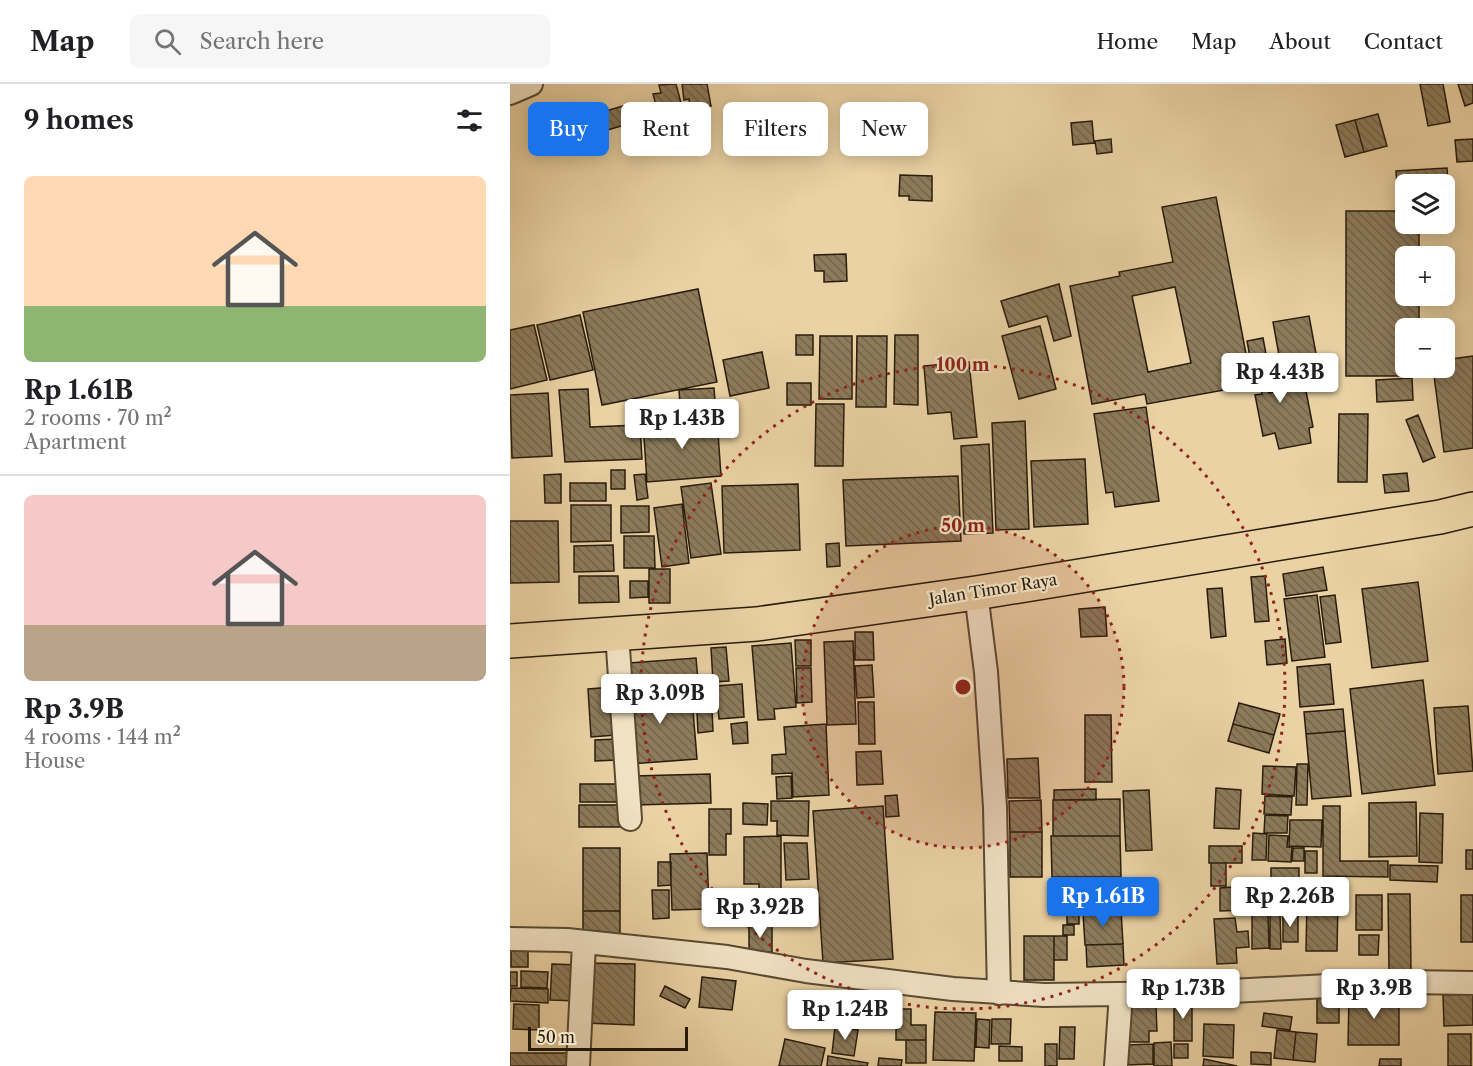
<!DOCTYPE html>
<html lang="en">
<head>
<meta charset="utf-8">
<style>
	body { margin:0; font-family:"Libre Caslon Text",serif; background:#f6f6f6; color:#202124; height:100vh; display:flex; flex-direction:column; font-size:22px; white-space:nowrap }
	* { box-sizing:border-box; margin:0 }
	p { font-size:20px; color:#757577 }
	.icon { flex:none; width:33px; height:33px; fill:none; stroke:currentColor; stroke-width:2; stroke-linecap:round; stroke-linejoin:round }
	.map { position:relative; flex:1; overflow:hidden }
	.sheet { display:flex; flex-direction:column; background:#fff; width:510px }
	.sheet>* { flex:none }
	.hud { position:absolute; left:18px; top:18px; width:570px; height:54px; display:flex; gap:12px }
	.fabs { position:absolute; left:885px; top:90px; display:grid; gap:12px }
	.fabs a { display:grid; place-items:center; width:60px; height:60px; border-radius:9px; background:#fff; box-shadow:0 3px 15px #0003; font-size:30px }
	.scale { position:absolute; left:18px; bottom:15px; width:160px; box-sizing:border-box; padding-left:6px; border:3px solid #291c0c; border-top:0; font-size:16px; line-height:21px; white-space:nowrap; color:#291c0c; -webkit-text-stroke:4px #f1e2c4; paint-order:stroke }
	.price { position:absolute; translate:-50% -51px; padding:0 14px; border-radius:6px; background:#fff; color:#222; font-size:20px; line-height:39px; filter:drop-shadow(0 2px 3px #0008) }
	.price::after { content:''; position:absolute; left:50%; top:36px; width:18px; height:14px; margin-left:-9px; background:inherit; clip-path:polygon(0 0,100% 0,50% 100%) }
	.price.active { background:#1a73e8; color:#fff }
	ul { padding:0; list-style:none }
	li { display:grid; align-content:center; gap:12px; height:318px; padding:0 24px }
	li+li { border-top:2px solid #e0e0e0 }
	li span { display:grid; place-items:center; height:186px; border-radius:9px; color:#555 }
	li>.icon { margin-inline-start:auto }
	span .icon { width:108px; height:108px; fill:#fffc; stroke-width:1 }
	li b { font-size:26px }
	h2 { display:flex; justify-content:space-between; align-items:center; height:72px; padding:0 24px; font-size:26px }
	.tag { padding:0 21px; border-radius:9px; background:#fff; box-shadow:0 3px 15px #0003; font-size:21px; line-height:54px }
	.tag.active { background:#1a73e8; color:#fff }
	header { display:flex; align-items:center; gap:36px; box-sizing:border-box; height:84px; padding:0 30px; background:#fff; border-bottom:2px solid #e0e0e0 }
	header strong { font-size:28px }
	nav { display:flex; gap:33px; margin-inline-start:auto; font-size:21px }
	.search { width:420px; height:54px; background:#f6f6f6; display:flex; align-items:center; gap:15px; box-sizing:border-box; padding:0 21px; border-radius:9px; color:#757577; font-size:22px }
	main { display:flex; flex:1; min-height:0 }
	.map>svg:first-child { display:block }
</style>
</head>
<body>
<header>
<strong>Map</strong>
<div class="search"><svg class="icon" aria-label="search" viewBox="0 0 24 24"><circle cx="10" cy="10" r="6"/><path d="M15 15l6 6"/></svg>Search here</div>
<nav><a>Home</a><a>Map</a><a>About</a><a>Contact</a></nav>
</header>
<main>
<section class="sheet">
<h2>9 homes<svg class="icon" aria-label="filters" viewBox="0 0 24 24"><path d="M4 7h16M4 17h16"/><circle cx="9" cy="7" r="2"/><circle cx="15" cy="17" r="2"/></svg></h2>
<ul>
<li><span style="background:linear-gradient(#ffd9b3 70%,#8fb573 0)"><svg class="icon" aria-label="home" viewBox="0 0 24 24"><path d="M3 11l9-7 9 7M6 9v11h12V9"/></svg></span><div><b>Rp 1.61B</b><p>2 rooms · 70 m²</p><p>Apartment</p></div></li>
<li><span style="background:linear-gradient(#f6c9c9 70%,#b9a48a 0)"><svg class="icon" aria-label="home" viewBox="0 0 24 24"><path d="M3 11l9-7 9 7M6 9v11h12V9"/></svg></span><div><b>Rp 3.9B</b><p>4 rooms · 144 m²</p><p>House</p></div></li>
</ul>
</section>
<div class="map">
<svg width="963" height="982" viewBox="0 0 963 982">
	<defs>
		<pattern id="building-back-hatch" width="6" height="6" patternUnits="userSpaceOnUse" patternTransform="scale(1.5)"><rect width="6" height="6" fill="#8d7b5b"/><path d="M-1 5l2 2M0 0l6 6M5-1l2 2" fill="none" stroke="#73644a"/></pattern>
	</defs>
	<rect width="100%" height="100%" fill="#ead2a4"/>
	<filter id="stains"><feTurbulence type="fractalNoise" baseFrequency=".00333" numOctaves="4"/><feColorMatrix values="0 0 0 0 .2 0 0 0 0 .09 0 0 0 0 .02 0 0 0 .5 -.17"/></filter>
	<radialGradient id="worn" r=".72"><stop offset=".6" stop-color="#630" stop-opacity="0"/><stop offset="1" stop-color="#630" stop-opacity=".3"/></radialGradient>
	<path fill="url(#building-back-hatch)" stroke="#291c0c" stroke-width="1.5" fill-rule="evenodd" d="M166,0L171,19L147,25L143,10L151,9L149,1Z
		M172,0H197L201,22L180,25L179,15L174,16Z
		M910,0H933L940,38L918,42Z
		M948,0H963V19L955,22Z
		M83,19L89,47L67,52L60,25Z
		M113,22L118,40L94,47L89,29Z
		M868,30L877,62L854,68L845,36Z
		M845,36L854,68L835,73L826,41Z
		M582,37L584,59L563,61L561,39Z
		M601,55L602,68L587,70L585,57Z
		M963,55V77L947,78L945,56Z
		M937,84L938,97L896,100V123H888L886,87Z
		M390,91L422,92V117L399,116V112H389Z
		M706,113L742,301L637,320L635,310L582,320L560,202L610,192L609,188L663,178L652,123ZM665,203L681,279L638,288L622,212Z
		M836,127H896V140H909V172H896V212H909V244H896V284H909V292H836Z
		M336,170L337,197L314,198V187H305L304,171Z
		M549,200L561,252L544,257L537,232L499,243L491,217Z
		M188,205L207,298L92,321L73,228Z
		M70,231L83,286L40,296L27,241Z
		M799,232L807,275L771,282L763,238Z
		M24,241L37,296L0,305V246Z
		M530,242L546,305L509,315L492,252Z
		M286,251H303V271H286Z
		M385,251H408V321L384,320Z
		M310,252H342V315H309Z
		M347,252H377L376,323H346Z
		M753,254L762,302L758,303L759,309L795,302L803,343L799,344L801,359L769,365L765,349L753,352L745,311L752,310L751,305H746L737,257Z
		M252,268L259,304L220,312L213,276Z
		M963,272V364L934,368L923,284H934V276Z
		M459,278L467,353L444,355L441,328L418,330L414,282Z
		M902,294L903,316L867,318L866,296Z
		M277,299H301V321H277Z
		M204,304L206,330L171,333L169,306Z
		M78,305L80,343L130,341L132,375L55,378L49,306Z
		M38,309L42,372L2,374L0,311Z
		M306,320H334L333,382H305Z
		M636,323L649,417L605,423L603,408L596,409L584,330Z
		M829,330H858L857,398H828Z
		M908,331L925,373L913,378L896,336Z
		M207,334L211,392L137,398L133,339Z
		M515,337L519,445L486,446L482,339Z
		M479,360L483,449L454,450L451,362Z
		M575,375L578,440L524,443L521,377Z
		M101,386H115V405H101Z
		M897,389L899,407L875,409L873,391Z
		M51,390V419H35L34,391Z
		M135,390L138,414L127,416L124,391Z
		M448,392L451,457L336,462L333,396Z
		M60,399H96V417H60Z
		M201,399L211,470L181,474L171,403Z
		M288,400L290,466L214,469L212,402Z
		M172,420L179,479L152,483L144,424Z
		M61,421H101V457L61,458Z
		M111,422H139V448L111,449Z
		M0,437H48L49,498L0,499Z
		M114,452H144L145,484H114Z
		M329,459L330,482L317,483L316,460Z
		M103,461L104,487L64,488V462Z
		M813,483L817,506L776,512L773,490Z
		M139,485H160V519H139Z
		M69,492H108L109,518L69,519Z
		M755,492L759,537L745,538L741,493Z
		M120,497H138V513L120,514Z
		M908,498L918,577L862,584L852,505Z
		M712,504L716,552L701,554L697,505Z
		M807,511L815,573L782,577L774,515Z
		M825,511L831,558L816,560L810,513Z
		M595,523L597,552L571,553L569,525Z
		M345,548H363L364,576H345Z
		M775,555L777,579L757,581L755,557Z
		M285,556H301V582H286Z
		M343,557L346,640L317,641L314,558Z
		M281,559L286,623L264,625L265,635L248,636L242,562Z
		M216,563L219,597L203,598L201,564Z
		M186,574L188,597L121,603L119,579Z
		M820,580L824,620L790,623L787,583Z
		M362,581L364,613L347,614L345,582Z
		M286,584H301L302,618L287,619Z
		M913,596L925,701L852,710L840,605Z
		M232,600L234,633L209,635L206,602Z
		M181,602L187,675L120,680L114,607Z
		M103,603L106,651L81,653L78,605Z
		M201,607L203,647L188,649L186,608Z
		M348,618H364L365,660H349Z
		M729,619L770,630L764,651L723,640Z
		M958,622L963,687L928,690L924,624Z
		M833,625L835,647L796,650L794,628Z
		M575,631H601L602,698H575Z
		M237,638L238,659L223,660L221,640Z
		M316,640L319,711L283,713L282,689L262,690V671L276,670L274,643Z
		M723,640L764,651L759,669L718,657Z
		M835,647L841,712L802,715L796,650Z
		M106,655L107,676L85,677V656Z
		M371,667L373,700L347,701L346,668Z
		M528,674L530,714H498L497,675Z
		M787,680H798L797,721H786Z
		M753,682L786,683L784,712L752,710Z
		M200,690L201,719L124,721L123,692Z
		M281,692L282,714L267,715L266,693Z
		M70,700H115V718H70Z
		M706,704L731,706L729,745L704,744Z
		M586,705V716H544V706Z
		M639,706L642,766L616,767L613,707Z
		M387,711L389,732L376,733L375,712Z
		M755,712L782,713L781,731L754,730Z
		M610,715V752H543V716Z
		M531,716L532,748H500L499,717Z
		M261,717H299L298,752L267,751V737H261Z
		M906,718L907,772L859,773V719Z
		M233,719L258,720L257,741L233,740Z
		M69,721H114L115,743H69Z
		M373,722L383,875L313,879L303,727Z
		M813,722H830V777H878V793L813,792Z
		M199,725H221V750H216V771H199Z
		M910,729L933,730L932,779L909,778Z
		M755,731L778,732L777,749H754Z
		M780,736H812L811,763L779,762Z
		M500,748H532V793H500Z
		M743,749L757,750L756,776H742Z
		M759,751L778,752L777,763H782L781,778L758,777Z
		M271,752V807H249V800H234V753Z
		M541,752H610L611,793H542Z
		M274,759H297L299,795L276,796Z
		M699,762H732V779H699Z
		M73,764H110V827H73Z
		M783,764H794V777H782Z
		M956,766H963V785H956Z
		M795,767H807V789H795Z
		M197,769L199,825L162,826L160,770Z
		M148,778H161V801L148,802Z
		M701,779H716V802H701Z
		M880,781L928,782L927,798L880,796Z
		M761,784H789V828H750V814H741V794H761Z
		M737,802L738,826L710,827V804Z
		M142,806H159V834L143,835Z
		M566,810L567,829L539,830L538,811Z
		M878,810H900L901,886H879Z
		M846,811H872V846H846Z
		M951,811H963V858H951Z
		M797,816L828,817L827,867H796Z
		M611,826L613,860L575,861L573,828Z
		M73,827H110V850H73Z
		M557,830H569V840H557Z
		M760,830H770L771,865H760Z
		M773,830H788V858H773Z
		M742,831H758L759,864L742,865Z
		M725,834L727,848L738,847L739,863L726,864L727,879L707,880L704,835Z
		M553,841H564V851H553Z
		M239,842H262V868H239Z
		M849,851H869L868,871H849Z
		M514,852H544V896H514Z
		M544,852H557V876H544Z
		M1,859H18V883H1Z
		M613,860L614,881L577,883L576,861Z
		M77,879L125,880L124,941L75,939Z
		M42,880L71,881L69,917L40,916Z
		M11,887L38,888L37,904L11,903Z
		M0,888H7V902H0Z
		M192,893L226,897L222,926L189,923Z
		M155,902L180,915L175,924L150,912Z
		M1,904L38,905V919L0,917Z
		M963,910V941L934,942L933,911Z
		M839,911L889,912V961H838Z
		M807,913H829V939H807Z
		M664,915H682V957H664Z
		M4,920L29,921V946L3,945Z
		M615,923H646L647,947H639V958H615Z
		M386,925H401V941H416V956H386Z
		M425,928L466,929L464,977L423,976Z
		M754,929L782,933L780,946L752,942Z
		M467,935L480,936L479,964L466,963Z
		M482,935H501L500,960H481Z
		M694,940L724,941L723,974L693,972Z
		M325,943L348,946L344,972L322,969Z
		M550,943H565L564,975H549Z
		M767,946L786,948L783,976L764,974Z
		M786,948L807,950L805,978L783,976Z
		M938,950H961V982H938Z
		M275,955L315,964L311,982H269Z
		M396,956H416V979H396Z
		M661,958L662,982H644V959Z
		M535,960H547V982H535Z
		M643,960V980L616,981V961Z
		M664,960H678V974H664Z
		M489,962L512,963V977H489Z
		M741,968L761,969V981L741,980Z
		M0,969H59L58,982H0Z
		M318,972L358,979L357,982H317Z
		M369,974L392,976L391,982H368Z
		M694,975L727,982H693Z
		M870,975H891V982H869Z"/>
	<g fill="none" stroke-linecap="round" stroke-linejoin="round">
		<defs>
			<path id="minor" d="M0,9L21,0
				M466,509L476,588L485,723L489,909
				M107,550L120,735
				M0,855L57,856L217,873L296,887L443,905L534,911L682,909L895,898L963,899
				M68,982L74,859
				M606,982L611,910"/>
			<path id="trunk" d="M0,557L247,540L466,509L930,433L963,425"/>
		</defs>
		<use href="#minor" stroke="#594a32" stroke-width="26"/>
		<use href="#trunk" stroke="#291c0c" stroke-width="36"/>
		<use href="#minor" stroke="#f1e2c4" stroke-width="22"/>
		<use href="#trunk" stroke="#ead2a4" stroke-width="33"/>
	</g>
	<circle cx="453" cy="603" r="161" fill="#8f2418" fill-opacity=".12"/>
	<g fill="none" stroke="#8f2418" stroke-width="3" stroke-dasharray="3 6">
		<circle cx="453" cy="603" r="161"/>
		<circle cx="453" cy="603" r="322"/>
	</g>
	<g text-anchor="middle" stroke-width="4.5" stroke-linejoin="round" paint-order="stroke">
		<g font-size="16" fill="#291c0c" stroke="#f1e2c4">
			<text transform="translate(483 505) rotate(-9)" y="6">Jalan Timor Raya</text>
		</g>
	</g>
	<circle cx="453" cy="603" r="9" fill="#8f2418" stroke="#f1e2c4" stroke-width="3"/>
	<g font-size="18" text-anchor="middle" font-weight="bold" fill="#8f2418" stroke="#f1e2c4" stroke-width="4.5" stroke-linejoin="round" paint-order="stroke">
		<text x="453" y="287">100 m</text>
		<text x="453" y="448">50 m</text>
	</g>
	<rect width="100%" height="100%" filter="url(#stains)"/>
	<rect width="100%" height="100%" fill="url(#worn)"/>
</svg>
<div class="fabs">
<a><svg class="icon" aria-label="layers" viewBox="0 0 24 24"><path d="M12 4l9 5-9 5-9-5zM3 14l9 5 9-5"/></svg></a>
<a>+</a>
<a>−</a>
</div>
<div class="scale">50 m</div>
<b class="price" style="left:770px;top:320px">Rp 4.43B</b>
<b class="price" style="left:172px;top:366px">Rp 1.43B</b>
<b class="price" style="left:150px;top:641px">Rp 3.09B</b>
<b class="price active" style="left:593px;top:844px">Rp 1.61B</b>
<b class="price" style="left:780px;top:844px">Rp 2.26B</b>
<b class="price" style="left:250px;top:855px">Rp 3.92B</b>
<b class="price" style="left:673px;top:936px">Rp 1.73B</b>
<b class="price" style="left:864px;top:936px">Rp 3.9B</b>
<b class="price" style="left:335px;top:957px">Rp 1.24B</b>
<div class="hud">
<a class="tag active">Buy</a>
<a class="tag">Rent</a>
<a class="tag">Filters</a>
<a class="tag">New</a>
</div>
</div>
</main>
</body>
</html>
